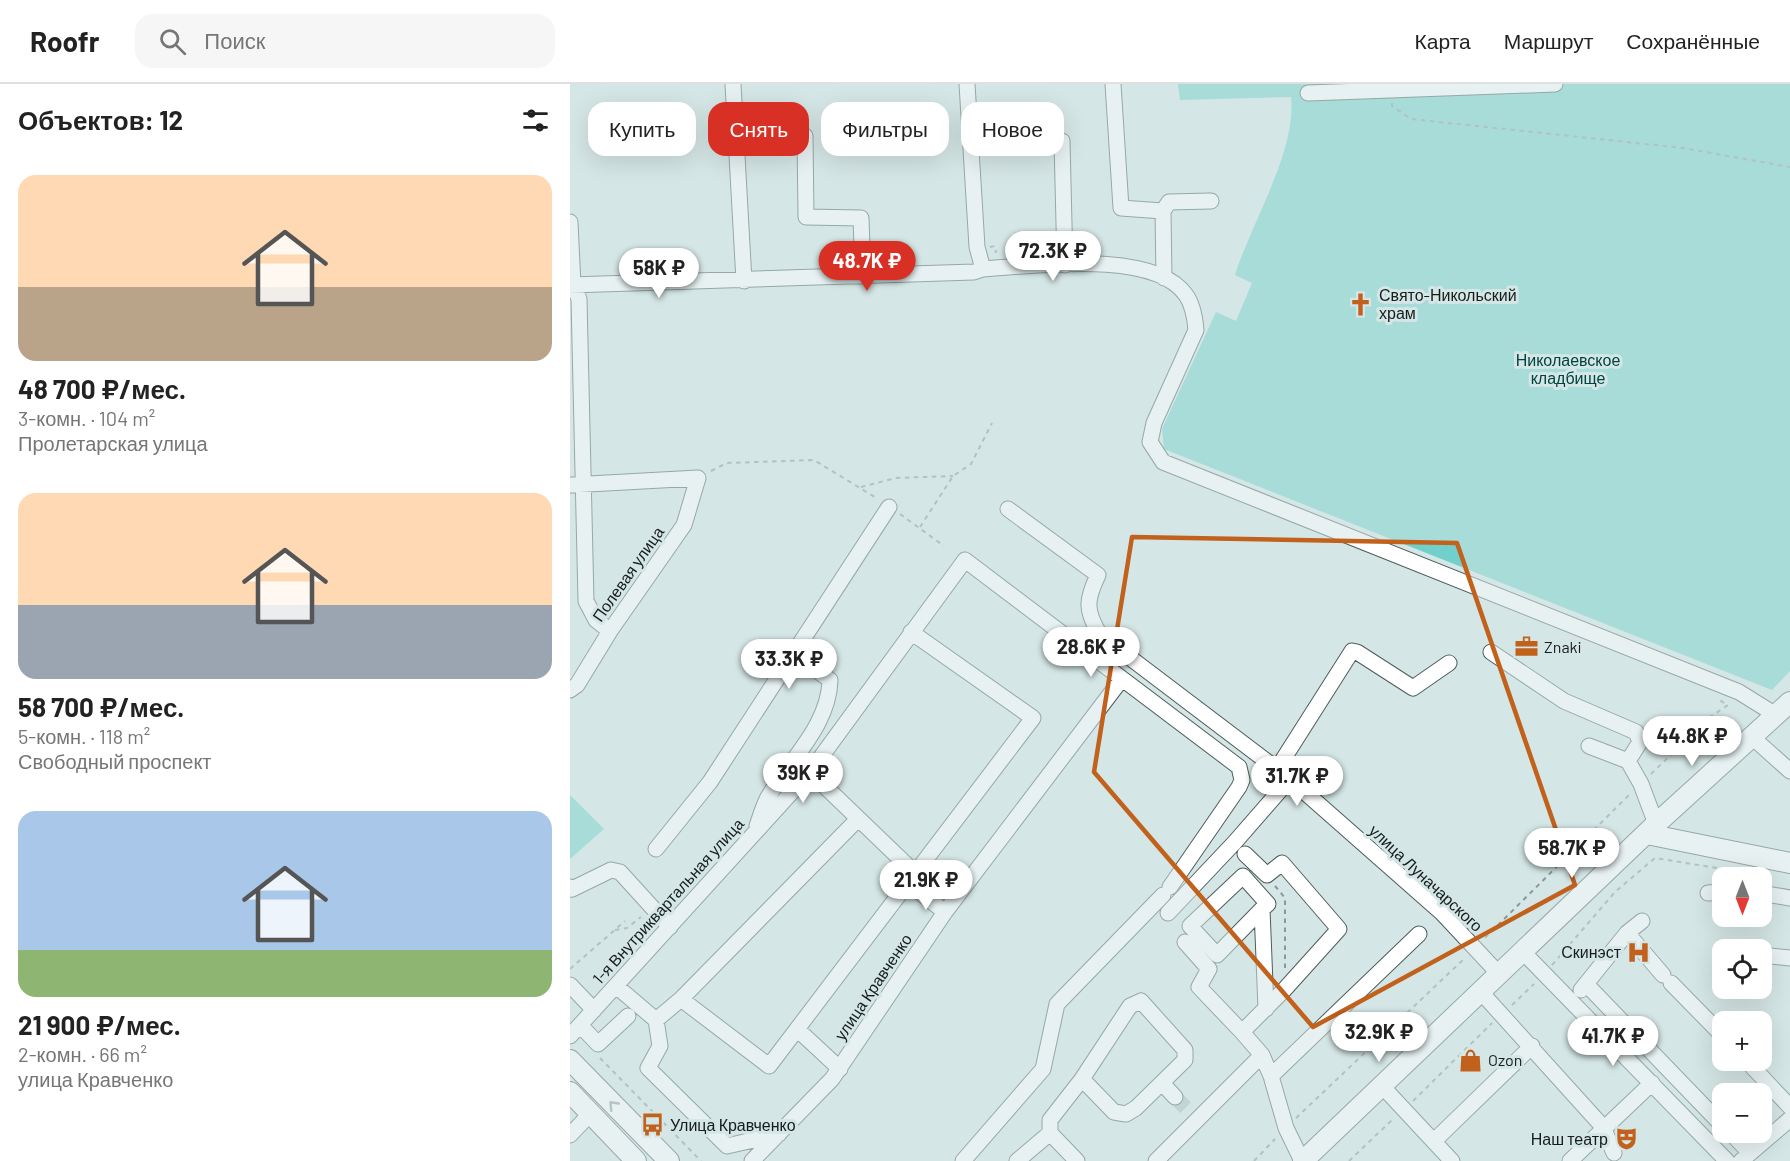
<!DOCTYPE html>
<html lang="ru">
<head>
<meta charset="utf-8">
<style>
	body { margin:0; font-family:Barlow,sans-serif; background:#f6f6f6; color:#222; height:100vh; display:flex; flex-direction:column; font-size:22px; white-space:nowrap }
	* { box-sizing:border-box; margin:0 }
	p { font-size:20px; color:#767676 }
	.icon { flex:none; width:33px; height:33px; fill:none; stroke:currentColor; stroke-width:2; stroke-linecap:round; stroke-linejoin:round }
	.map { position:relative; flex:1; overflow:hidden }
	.side { display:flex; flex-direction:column; background:#fff; width:570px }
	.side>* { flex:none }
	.hud { position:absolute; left:18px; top:18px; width:570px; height:54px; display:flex; gap:12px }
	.needle { width:39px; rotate:180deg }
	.controls { position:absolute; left:1142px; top:783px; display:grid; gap:12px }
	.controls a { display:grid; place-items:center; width:60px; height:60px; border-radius:12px; background:#fff; box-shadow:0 6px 24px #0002; font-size:30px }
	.price { position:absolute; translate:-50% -51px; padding:0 14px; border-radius:21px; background:#fff; color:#222; font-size:20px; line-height:39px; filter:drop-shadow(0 2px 3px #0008) }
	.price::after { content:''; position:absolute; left:50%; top:36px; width:18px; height:14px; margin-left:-9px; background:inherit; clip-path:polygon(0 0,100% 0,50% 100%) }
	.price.active { background:#d93025; color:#fff }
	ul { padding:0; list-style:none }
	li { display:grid; align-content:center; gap:12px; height:318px; padding:0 18px }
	li span { display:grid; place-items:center; height:186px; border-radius:18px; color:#555 }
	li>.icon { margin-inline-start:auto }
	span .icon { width:108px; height:108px; fill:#fffc; stroke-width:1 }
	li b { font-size:26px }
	h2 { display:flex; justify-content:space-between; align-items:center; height:72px; padding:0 18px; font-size:26px }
	.pill { padding:0 21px; border-radius:18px; background:#fff; box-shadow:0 6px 24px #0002; font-size:21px; line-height:54px }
	.pill.active { background:#d93025; color:#fff }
	header { display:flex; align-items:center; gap:36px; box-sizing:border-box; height:84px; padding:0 30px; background:#fff; border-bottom:2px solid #e0e0e0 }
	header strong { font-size:28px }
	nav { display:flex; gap:33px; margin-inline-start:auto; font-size:21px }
	.search { width:420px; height:54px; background:#f6f6f6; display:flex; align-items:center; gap:15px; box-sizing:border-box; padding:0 21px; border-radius:18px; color:#767676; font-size:22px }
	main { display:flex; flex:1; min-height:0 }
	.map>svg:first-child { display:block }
</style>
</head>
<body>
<header>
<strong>Roofr</strong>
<div class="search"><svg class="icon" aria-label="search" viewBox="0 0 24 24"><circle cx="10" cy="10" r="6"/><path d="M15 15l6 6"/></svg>Поиск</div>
<nav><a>Карта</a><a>Маршрут</a><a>Сохранённые</a></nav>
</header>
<main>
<section class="side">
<h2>Объектов: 12<svg class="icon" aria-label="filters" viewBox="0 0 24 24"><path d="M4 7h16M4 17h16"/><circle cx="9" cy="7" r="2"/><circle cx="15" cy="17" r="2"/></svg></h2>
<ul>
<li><span style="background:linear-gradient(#ffd9b3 60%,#b9a48a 0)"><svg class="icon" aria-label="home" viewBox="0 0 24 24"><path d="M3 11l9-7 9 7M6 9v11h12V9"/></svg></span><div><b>48 700 ₽/мес.</b><p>3-комн. · 104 m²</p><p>Пролетарская улица</p></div></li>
<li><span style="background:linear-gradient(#ffd9b3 60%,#9aa5b1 0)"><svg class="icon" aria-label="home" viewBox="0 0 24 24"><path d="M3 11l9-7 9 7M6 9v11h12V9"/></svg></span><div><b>58 700 ₽/мес.</b><p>5-комн. · 118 m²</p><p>Свободный проспект</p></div></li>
<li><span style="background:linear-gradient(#a9c7e8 75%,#8fb573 0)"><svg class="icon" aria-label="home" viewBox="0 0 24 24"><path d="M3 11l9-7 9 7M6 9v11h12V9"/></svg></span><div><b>21 900 ₽/мес.</b><p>2-комн. · 66 m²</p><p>улица Кравченко</p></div></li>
</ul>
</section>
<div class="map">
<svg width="1220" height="1077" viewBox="0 0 1220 1077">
	<rect width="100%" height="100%" fill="#d4e6e5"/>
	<path fill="#71d0cb" d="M608,0H1220V587L1202,606L594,365L592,345L646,228L666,237L682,199L665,191C681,139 727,67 721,13L610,16Z
		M0,711L34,745L0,775Z"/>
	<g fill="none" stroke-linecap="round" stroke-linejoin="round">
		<path stroke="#aebebd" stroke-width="15" stroke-dasharray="15 8" stroke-linecap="butt" d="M605,1013L619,1027"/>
		<defs>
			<path id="minor" d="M163,0L174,197
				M397,0L407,163L413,185
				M543,0L551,124L593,127
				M738,9L985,0
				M165,40L219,39L235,52L236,133L291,134L293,192
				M471,50L492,57L495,181
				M0,138L3,201L9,215L16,517L26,536L40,547
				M594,194L593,127L599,118L641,117
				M0,201L404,188L413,185C463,182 584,165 616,211C623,221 625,234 626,246L584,339L580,358L593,378L1169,608L1206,631
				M0,401L128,394L114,441L40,547L7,601L0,606
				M438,425L528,491C516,516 515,526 530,551L720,695L871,828L929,890
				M921,568L994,617L1066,648L1070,658L1058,677L1071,700L1086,740
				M1182,653L1220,687
				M1019,662L1058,677
				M707,685L782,567L787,568L843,604L879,579
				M240,688L345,789
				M187,742C190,733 193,723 197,715C219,676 259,642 260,596L223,569
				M86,765L140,698L319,423
				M675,770L697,791L712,779L769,845L714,906L672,948L692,971L701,992L716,1044L732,1077
				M337,798L375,828
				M0,803L2,805L41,786L50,788L100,843
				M1138,809L1152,808
				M1191,809L1220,814
				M692,825L647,871L620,842L673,792L698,820L692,825L696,925
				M598,829L665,758L720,695
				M1057,849L1093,891
				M615,858L639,885L629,903L672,948
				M952,867L1157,1077
				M1191,871L1220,874
				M1101,899L1152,951
				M1016,900L1152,1041
				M0,901L24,926
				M46,902L86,936
				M1011,906L1057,849L1072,837
				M910,907L1033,1043L1044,1069
				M111,915L199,982L463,634L341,548
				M10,941L28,960L58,932
				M227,945L270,985
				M0,952L240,688L395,476L669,683L672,696L669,703L600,803
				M1176,976L1220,1023
				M701,992L849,850
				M592,999L605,1013
				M812,1002L882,1077
				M1160,1048L1180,1069
				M209,1050L157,1062L78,984L90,962L86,936L111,915L288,735
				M0,1051L21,1029
				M864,1057L962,962
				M182,1077L262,995L375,828L551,596
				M393,1077L473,985L487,920L593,811
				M447,1077L480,1049
				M507,1077L480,1049V1036L512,995L560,922L571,917L615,966V976L566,1024L556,1030L544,1028L512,995
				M586,1077L692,971
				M1000,1077L1082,999
				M1171,1077L1220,1035"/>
			<path id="major" d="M1077,750L1220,779
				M0,976L99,1077
				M0,1008L66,1077
				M733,1077L1086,740L1220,618"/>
		</defs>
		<use href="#minor" stroke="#4d5d5c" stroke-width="17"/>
		<use href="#major" stroke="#4d5d5c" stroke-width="22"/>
		<path stroke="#8a9897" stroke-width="2" stroke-dasharray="4.5 4.5" stroke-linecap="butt" d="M822,19V22L841,35L1113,64L1220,83
			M420,163L425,162L426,169
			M141,387L157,379L244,376L308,415
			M291,403L326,394L383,392
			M330,430L374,462
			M350,443L383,392L401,380L422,339
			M1081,690L1140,633L1158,621L1149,616
			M705,802L715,814V886
			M45,846L57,844L71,833
			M915,854L1060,710
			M982,881L1045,808L1085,774L1196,792
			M0,885L55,837
			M942,921L964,900
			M30,974L131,1077
			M843,1017L922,939
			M726,1034L896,873
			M684,1077L705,1055
			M779,1077L823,1035"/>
		<use href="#minor" stroke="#fff" stroke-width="15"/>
		<use href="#major" stroke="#fff" stroke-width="20"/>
	</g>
	<defs><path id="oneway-chevron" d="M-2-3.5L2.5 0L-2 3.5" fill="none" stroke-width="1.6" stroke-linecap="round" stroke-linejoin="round" transform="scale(1.5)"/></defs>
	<use stroke="#979999" href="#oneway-chevron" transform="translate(43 1021) rotate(-134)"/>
	<path d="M0 0H1220V1077H0ZM562,453L887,459L1005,801L743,943L524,688Z" fill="#d4e6e5" fill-opacity=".55" fill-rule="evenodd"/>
	<path fill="none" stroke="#c1611c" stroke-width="4.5" stroke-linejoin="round" d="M562,453L887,459L1005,801L743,943L524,688Z"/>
	<defs>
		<symbol id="church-bare" viewBox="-9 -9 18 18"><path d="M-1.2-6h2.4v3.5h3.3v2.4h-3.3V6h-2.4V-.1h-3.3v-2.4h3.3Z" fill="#c1611c" stroke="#d4e6e5" stroke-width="2.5" paint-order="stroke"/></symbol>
		<symbol id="office-bare" viewBox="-9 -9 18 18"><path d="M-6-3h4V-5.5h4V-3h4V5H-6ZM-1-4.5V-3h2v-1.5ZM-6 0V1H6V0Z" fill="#c1611c" stroke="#d4e6e5" stroke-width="2.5" paint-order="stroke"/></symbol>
		<symbol id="hospital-bare" viewBox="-9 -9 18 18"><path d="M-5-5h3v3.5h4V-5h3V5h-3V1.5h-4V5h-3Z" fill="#c1611c" stroke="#d4e6e5" stroke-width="2.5" paint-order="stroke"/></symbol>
		<symbol id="shop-bare" viewBox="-9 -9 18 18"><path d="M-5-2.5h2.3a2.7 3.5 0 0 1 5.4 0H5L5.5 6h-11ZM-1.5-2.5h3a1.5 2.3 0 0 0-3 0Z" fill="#c1611c" stroke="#d4e6e5" stroke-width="2.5" paint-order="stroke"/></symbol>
		<symbol id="bus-bare" viewBox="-9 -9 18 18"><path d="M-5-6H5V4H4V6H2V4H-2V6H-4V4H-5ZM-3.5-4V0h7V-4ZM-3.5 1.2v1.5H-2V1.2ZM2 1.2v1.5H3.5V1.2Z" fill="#c1611c" stroke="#d4e6e5" stroke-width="2.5" paint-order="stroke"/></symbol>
		<symbol id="theatre-bare" viewBox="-9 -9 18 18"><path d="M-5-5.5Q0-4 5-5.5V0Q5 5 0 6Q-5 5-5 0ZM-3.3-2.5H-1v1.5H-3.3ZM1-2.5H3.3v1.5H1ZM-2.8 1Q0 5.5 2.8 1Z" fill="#c1611c" stroke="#d4e6e5" stroke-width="2.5" paint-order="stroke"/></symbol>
	</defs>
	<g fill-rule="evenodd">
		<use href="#church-bare" x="774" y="204" width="33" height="33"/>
		<use href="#office-bare" x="940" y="546" width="33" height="33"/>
		<use href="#hospital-bare" x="1052" y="852" width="33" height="33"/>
		<use href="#shop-bare" x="884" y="960" width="33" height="33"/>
		<use href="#bus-bare" x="66" y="1024" width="33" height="33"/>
		<use href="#theatre-bare" x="1040" y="1038" width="33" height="33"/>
	</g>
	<g text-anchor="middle" stroke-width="6" stroke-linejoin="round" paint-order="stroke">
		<g font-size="16" fill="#171d1d" stroke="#d4e6e5" text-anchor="start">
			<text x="809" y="217">Свято-Никольский<tspan x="809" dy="18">храм</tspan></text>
			<text x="974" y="569">Znaki</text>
			<text x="1051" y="874" text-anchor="end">Скинэст</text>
			<text x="918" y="982">Ozon</text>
			<text x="100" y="1047">Улица Кравченко</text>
			<text x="1038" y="1061" text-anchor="end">Наш театр</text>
		</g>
		<g font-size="16" fill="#004441" stroke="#d4e6e5">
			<text x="998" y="282">Николаевское<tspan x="998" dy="18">кладбище</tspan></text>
		</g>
		<g font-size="16" fill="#171d1d" stroke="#d4e6e5">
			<text transform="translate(58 490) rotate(-55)" y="6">Полевая улица</text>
			<text transform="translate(856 794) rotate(43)" y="6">улица Луначарского</text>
			<text transform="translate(98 817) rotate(-48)" y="6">1-я Внутриквартальная улица</text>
			<text transform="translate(303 903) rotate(-56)" y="6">улица Кравченко</text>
		</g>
	</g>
</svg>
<div class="controls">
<a><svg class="needle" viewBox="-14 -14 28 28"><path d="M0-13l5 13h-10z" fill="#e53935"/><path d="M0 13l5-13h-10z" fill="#767676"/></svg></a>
<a><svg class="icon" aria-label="locate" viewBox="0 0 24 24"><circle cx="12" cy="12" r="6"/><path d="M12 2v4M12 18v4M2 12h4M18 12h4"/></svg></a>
<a>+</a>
<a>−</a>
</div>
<b class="price" style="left:483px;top:198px">72.3K ₽</b>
<b class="price active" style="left:297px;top:208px">48.7K ₽</b>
<b class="price" style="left:89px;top:215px">58K ₽</b>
<b class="price" style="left:521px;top:594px">28.6K ₽</b>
<b class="price" style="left:219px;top:606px">33.3K ₽</b>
<b class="price" style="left:1122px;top:683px">44.8K ₽</b>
<b class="price" style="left:233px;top:720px">39K ₽</b>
<b class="price" style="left:727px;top:723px">31.7K ₽</b>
<b class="price" style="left:1002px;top:795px">58.7K ₽</b>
<b class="price" style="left:356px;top:827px">21.9K ₽</b>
<b class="price" style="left:809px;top:979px">32.9K ₽</b>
<b class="price" style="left:1043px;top:983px">41.7K ₽</b>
<div class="hud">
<a class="pill">Купить</a>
<a class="pill active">Снять</a>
<a class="pill">Фильтры</a>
<a class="pill">Новое</a>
</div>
</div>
</main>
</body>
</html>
